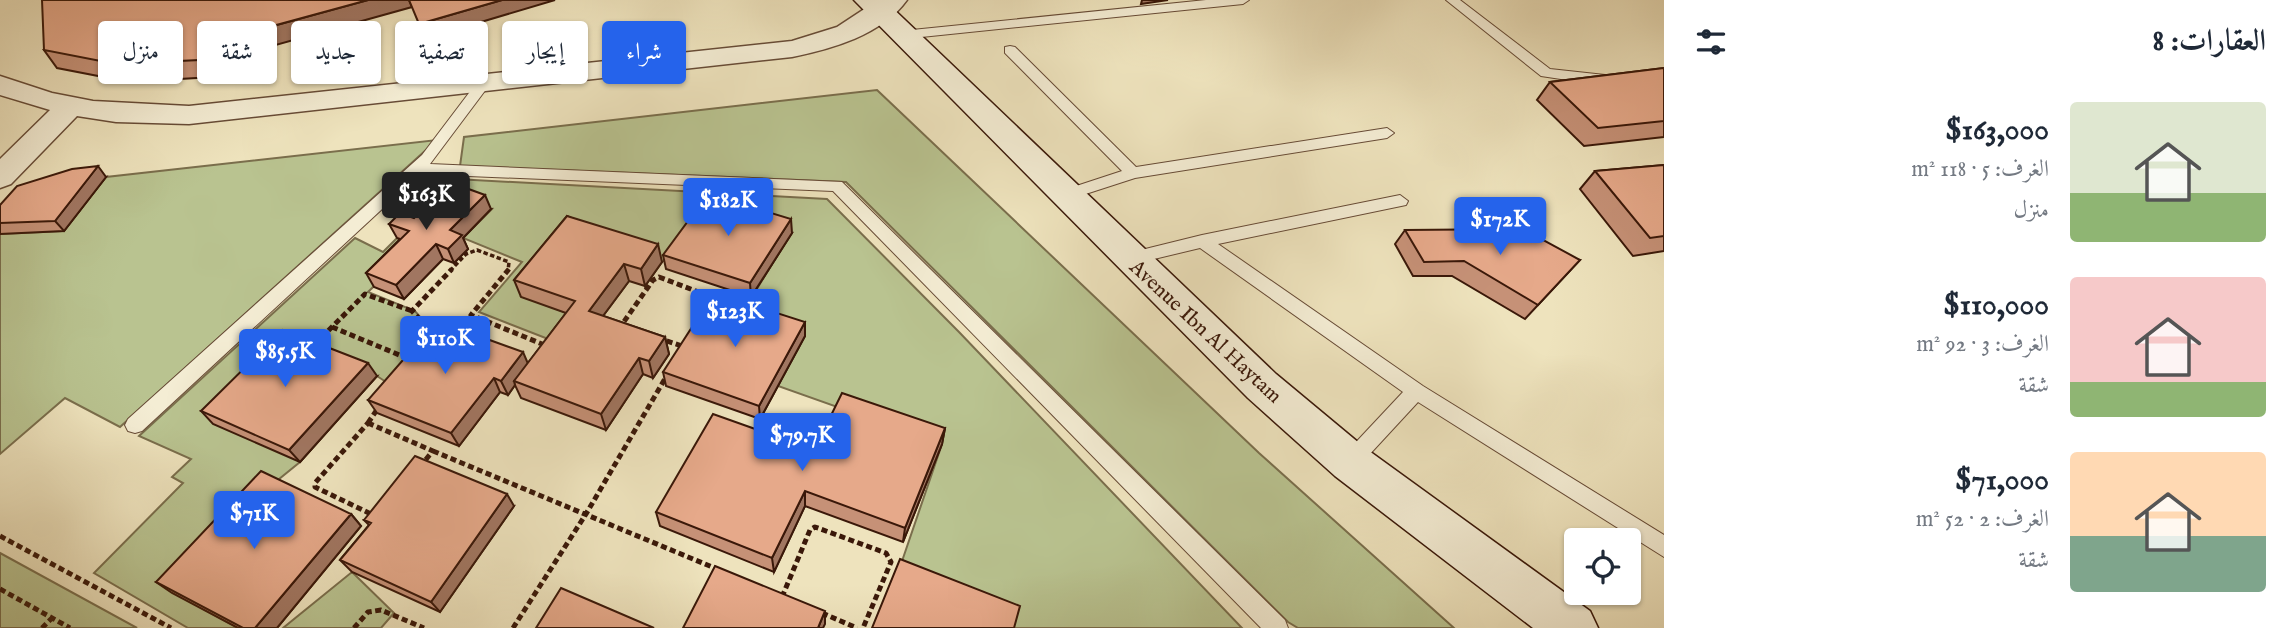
<!DOCTYPE html>
<html lang="ar">
<head>
<meta charset="utf-8">
<style>
	body { margin:0; font-family:"IM FELL English",Amiri,serif; background:#f6f6f7; color:#1f2937; direction:rtl; height:100vh; display:flex; flex-direction:column; font-size:26px; white-space:nowrap }
	* { box-sizing:border-box; margin:0 }
	p { font-size:23px; color:#747a83 }
	.icon { flex:none; width:38px; height:38px; fill:none; stroke:currentColor; stroke-width:2; stroke-linecap:round; stroke-linejoin:round }
	.map { position:relative; flex:1; overflow:hidden; direction:ltr }
	.drawer { display:flex; flex-direction:column; background:#fff; width:630px }
	.drawer>* { flex:none }
	.banner { position:absolute; left:21px; top:21px; width:665px; height:63px; direction:rtl; display:flex; gap:14px }
	.controls { position:absolute; left:1564px; top:528px; display:grid; gap:14px }
	.controls a { display:grid; place-items:center; width:77px; height:77px; border-radius:7px; background:#fff; box-shadow:0 2px 5px #0004; font-size:35px }
	.price { position:absolute; translate:-50% -60px; padding:0 16px; border-radius:7px; background:#2563eb; color:#fff; font-size:23px; line-height:46px; filter:drop-shadow(0 2px 4px #0008) }
	.price::after { content:''; position:absolute; left:50%; top:42px; width:21px; height:16px; margin-left:-10px; background:inherit; clip-path:polygon(0 0,100% 0,50% 100%) }
	.price.active { background:#222; color:#fff }
	ul { padding:0; list-style:none }
	li { display:flex; align-items:center; gap:21px; height:175px; padding:0 28px }
	li span { display:grid; place-items:center; flex:none; width:196px; height:140px; border-radius:7px; color:#555 }
	li>.icon { margin-inline-start:auto }
	span .icon { width:84px; height:84px; fill:#fffc; stroke-width:1 }
	li b { font-size:30px }
	h2 { display:flex; justify-content:space-between; align-items:center; height:84px; padding:0 28px; font-size:30px }
	.tag { padding:0 24px; border-radius:7px; background:#fff; box-shadow:0 2px 5px #0004; font-size:24px; line-height:63px }
	.tag.active { background:#2563eb; color:#fff }
	main { display:flex; flex:1; min-height:0 }
	.map>svg:first-child { display:block }
</style>
</head>
<body>
<main>
<section class="drawer">
<h2>العقارات: 8<svg class="icon" aria-label="filters" viewBox="0 0 24 24"><path d="M4 7h16M4 17h16"/><circle cx="9" cy="7" r="2"/><circle cx="15" cy="17" r="2"/></svg></h2>
<ul>
<li><span style="background:linear-gradient(#dfe7d0 65%,#8fb573 0)"><svg class="icon" aria-label="home" viewBox="0 0 24 24"><path d="M3 11l9-7 9 7M6 9v11h12V9"/></svg></span><div><b>$163,000</b><p>الغرف: 5 · 118 m²</p><p>منزل</p></div></li>
<li><span style="background:linear-gradient(#f6c9c9 75%,#8fb573 0)"><svg class="icon" aria-label="home" viewBox="0 0 24 24"><path d="M3 11l9-7 9 7M6 9v11h12V9"/></svg></span><div><b>$110,000</b><p>الغرف: 3 · 92 m²</p><p>شقة</p></div></li>
<li><span style="background:linear-gradient(#ffd9b3 60%,#7fa58c 0)"><svg class="icon" aria-label="home" viewBox="0 0 24 24"><path d="M3 11l9-7 9 7M6 9v11h12V9"/></svg></span><div><b>$71,000</b><p>الغرف: 2 · 52 m²</p><p>شقة</p></div></li>
</ul>
</section>
<div class="map">
<svg width="1664" height="628" viewBox="0 0 1664 628">
	<rect width="100%" height="100%" fill="#eee3bd"/>
	<filter id="stains"><feTurbulence type="fractalNoise" baseFrequency=".00286" numOctaves="4"/><feColorMatrix values="0 0 0 0 .2 0 0 0 0 .09 0 0 0 0 .02 0 0 0 .5 -.17"/></filter>
	<radialGradient id="worn" r=".72"><stop offset=".6" stop-color="#630" stop-opacity="0"/><stop offset="1" stop-color="#630" stop-opacity=".3"/></radialGradient>
	<path fill="#b9c390" stroke="#7a6e4c" stroke-width="2" d="M877,90L1259,453L1454,628H1298L1288,622L846,182L460,166L464,137Z
		M437,140L120,427L65,398L0,454V234L64,231L106,177Z
		M419,177L827,199L959,332L1242,628H1013L899,570L942,444L778,386L741,315L791,233L710,208L662,262L573,233L521,296L581,318L561,344L479,312L522,262L463,238L491,210L426,228L388,212Z
		M355,238L383,252L397,238L416,246L368,292L415,311L436,335L392,386L377,376L300,462L273,484L172,592L238,628H188L94,573L183,483L172,477L191,459L139,436Z
		M0,553L137,628H0Z
		M352,572L394,613L381,628H283Z"/>
	<g fill="none" stroke-linecap="round" stroke-linejoin="round">
		<defs>
			<path id="lane" d="M1206,0H1249L1243,4L902,39L895,35L902,31Z
				M1446,0H1460L1550,69L1605,75L1612,79L1610,82L1594,84L1541,76Z
				M1010,46L1015,47L1136,167L1387,128L1394,133L1387,138L1135,178L1064,201L1058,200L1056,196L1058,192L1122,171L1005,53V47Z
				M483,80L490,84L430,164L842,182L1285,620L1288,628H1261L833,191L420,174L142,431L135,433L128,431L125,425L128,419L422,155L478,81Z
				M1400,195L1408,201L1406,205L1218,244L1423,386L1664,535V557L1418,402L1357,468L1350,471L1343,468L1340,462L1343,456L1403,392L1200,248L1129,265L1121,259L1129,253L1202,235Z"/>
			<path id="street" d="M878,0H907C882,35 831,49 792,57L189,124L116,122L77,116L11,184L0,188V159L50,110L0,95V76L52,93L93,101L189,106L792,41L837,27Z"/>
			<path id="secondary" d="M854,0H884L1276,374L1365,448L1590,611L1598,628H1533L1335,476L1248,398Z"/>
		</defs>
		<use href="#lane" stroke="#674b36" stroke-width="2"/>
		<use href="#street" stroke="#674b36" stroke-width="3"/>
		<use href="#secondary" stroke="#3a1809" stroke-width="3"/>
		<path stroke="#3a1809" stroke-width="3.5" stroke-dasharray="4.5 2.5" stroke-linecap="butt" d="M450,271L466,254L477,250L509,262L508,271"/>
		<path stroke="#3a1809" stroke-width="5" stroke-dasharray="6 3.5" stroke-linecap="butt" d="M509,269L471,315L547,346
			M659,277L717,299L685,347L624,327L623,323L653,280Z
			M332,327L409,359
			M433,334L412,311L452,269
			M315,344L365,294L412,311
			M368,423L378,408
			M368,423L433,451L383,510L371,514L315,487V483Z
			M433,451L717,569
			M0,536L171,628
			M0,589L70,628
			M782,597L810,530L815,527L886,553L891,562L863,628
			M822,613L857,628
			M42,628L52,618
			M354,628L368,612L381,610L424,628
			M513,628L586,514L666,377"/>
		<use href="#lane" fill="#f4edd4" fill-rule="evenodd"/>
		<use href="#street" fill="#f4edd4" fill-rule="evenodd"/>
		<use href="#secondary" fill="#f4edd4" fill-rule="evenodd"/>
	</g>
	<path fill="#c69177" stroke="#3a1809" stroke-width="2" d="M44,50L225,59L230,76L129,82L57,68Z
		M1664,68V137L1584,146L1537,100L1550,82Z
		M1664,165V251L1633,256L1580,189L1595,171Z
		M106,177L64,231L0,234V205Z
		M491,209L463,238L468,249L454,263L443,259L404,299L374,287L366,273L400,239L397,238L389,224L414,218Z
		M567,216L662,262L645,286L629,281L603,316L665,337L669,354L653,378L643,374L606,430L521,398L515,385L508,395L500,392L459,446L377,413L368,400L528,363L566,313L521,297L514,280Z
		M1405,230L1580,260L1525,319L1452,276H1413L1395,244Z
		M792,233L751,297L666,269L663,255Z
		M805,322V336L760,419L666,386L663,372Z
		M377,376L300,462L213,424L201,411Z
		M945,428L942,444L903,542L805,506L774,572L660,526L656,512L814,450Z
		M514,506L440,612L352,572L340,560L369,525L364,520Z
		M351,514L361,526L277,628H238L172,593L156,582Z"/>
	<path fill="#a17661" stroke="#3a1809" stroke-width="2" d="M368,0H409L412,7L225,59L230,76L220,59L214,42Z
		M502,0H555L424,39L419,24Z
		M1142,0H1168L1141,4Z
		M98,166L106,177L64,231L55,221Z
		M485,195L491,209L463,238L468,249L454,263L448,249L450,230Z
		M791,219L792,233L751,297L750,283Z
		M436,244L443,259L404,299L396,285Z
		M658,244L662,262L645,286L641,269Z
		M624,264L629,281L594,328L589,311Z
		M805,322V336L760,419L759,406Z
		M665,337L669,354L653,378L649,361Z
		M523,352L529,366L514,381L515,385L508,395L501,381Z
		M639,358L643,374L606,430L601,414Z
		M368,363L377,376L300,462L289,450Z
		M494,378L500,392L459,446L451,433Z
		M945,428L942,444L903,542L905,528Z
		M805,491V506L774,572L772,558Z
		M507,494L514,506L440,612L431,602Z
		M351,514L361,526L277,628H255Z
		M825,611V624L823,628H818Z"/>
	<path fill="#e6a98a" stroke="#3a1809" stroke-width="2" d="M42,0H368L214,42L220,59L116,64L44,50Z
		M409,0H502L419,24Z
		M1664,68V121L1598,128L1550,82Z
		M1664,165V236L1650,238L1595,171Z
		M98,166L55,221L0,223V205L17,186L72,169Z
		M452,183L485,195L450,230L462,235L448,249L436,244L396,285L366,273L409,231L389,224L400,213L414,218Z
		M708,194L791,219L750,283L663,255Z
		M567,216L658,244L641,269L624,264L589,311L665,337L649,361L639,358L601,414L514,381L575,301L514,280Z
		M1523,229L1580,260L1538,305L1464,261L1424,262L1405,230Z
		M714,293L805,322L759,406L663,372Z
		M437,321L523,352L501,381L494,378L451,433L368,400Z
		M283,330L368,363L289,450L201,411Z
		M842,393L945,428L905,528L805,491L772,558L656,512L713,414L814,450Z
		M415,456L507,494L431,602L340,560L371,523L364,520Z
		M261,471L351,514L255,628H243L156,582Z
		M900,559L1020,606L1014,628H872Z
		M715,566L825,611L818,628H683Z
		M561,588L654,628H536Z"/>
	<g text-anchor="middle" stroke-width="7" stroke-linejoin="round" paint-order="stroke">
		<g font-size="21" fill="#3a1809" stroke="#f4edd4">
			<text transform="translate(1206 331) rotate(43)" y="7">Avenue Ibn Al Haytam</text>
		</g>
	</g>
	<rect width="100%" height="100%" filter="url(#stains)"/>
	<rect width="100%" height="100%" fill="url(#worn)"/>
</svg>
<div class="controls">
<a><svg class="icon" aria-label="locate" viewBox="0 0 24 24"><circle cx="12" cy="12" r="6"/><path d="M12 2v4M12 18v4M2 12h4M18 12h4"/></svg></a>
</div>
<b class="price active" style="left:426px;top:232px">$163K</b>
<b class="price" style="left:728px;top:238px">$182K</b>
<b class="price" style="left:1500px;top:257px">$172K</b>
<b class="price" style="left:735px;top:349px">$123K</b>
<b class="price" style="left:445px;top:376px">$110K</b>
<b class="price" style="left:285px;top:389px">$85.5K</b>
<b class="price" style="left:802px;top:473px">$79.7K</b>
<b class="price" style="left:254px;top:551px">$71K</b>
<div class="banner">
<a class="tag active">شراء</a>
<a class="tag">إيجار</a>
<a class="tag">تصفية</a>
<a class="tag">جديد</a>
<a class="tag">شقة</a>
<a class="tag">منزل</a>
</div>
</div>
</main>
</body>
</html>
